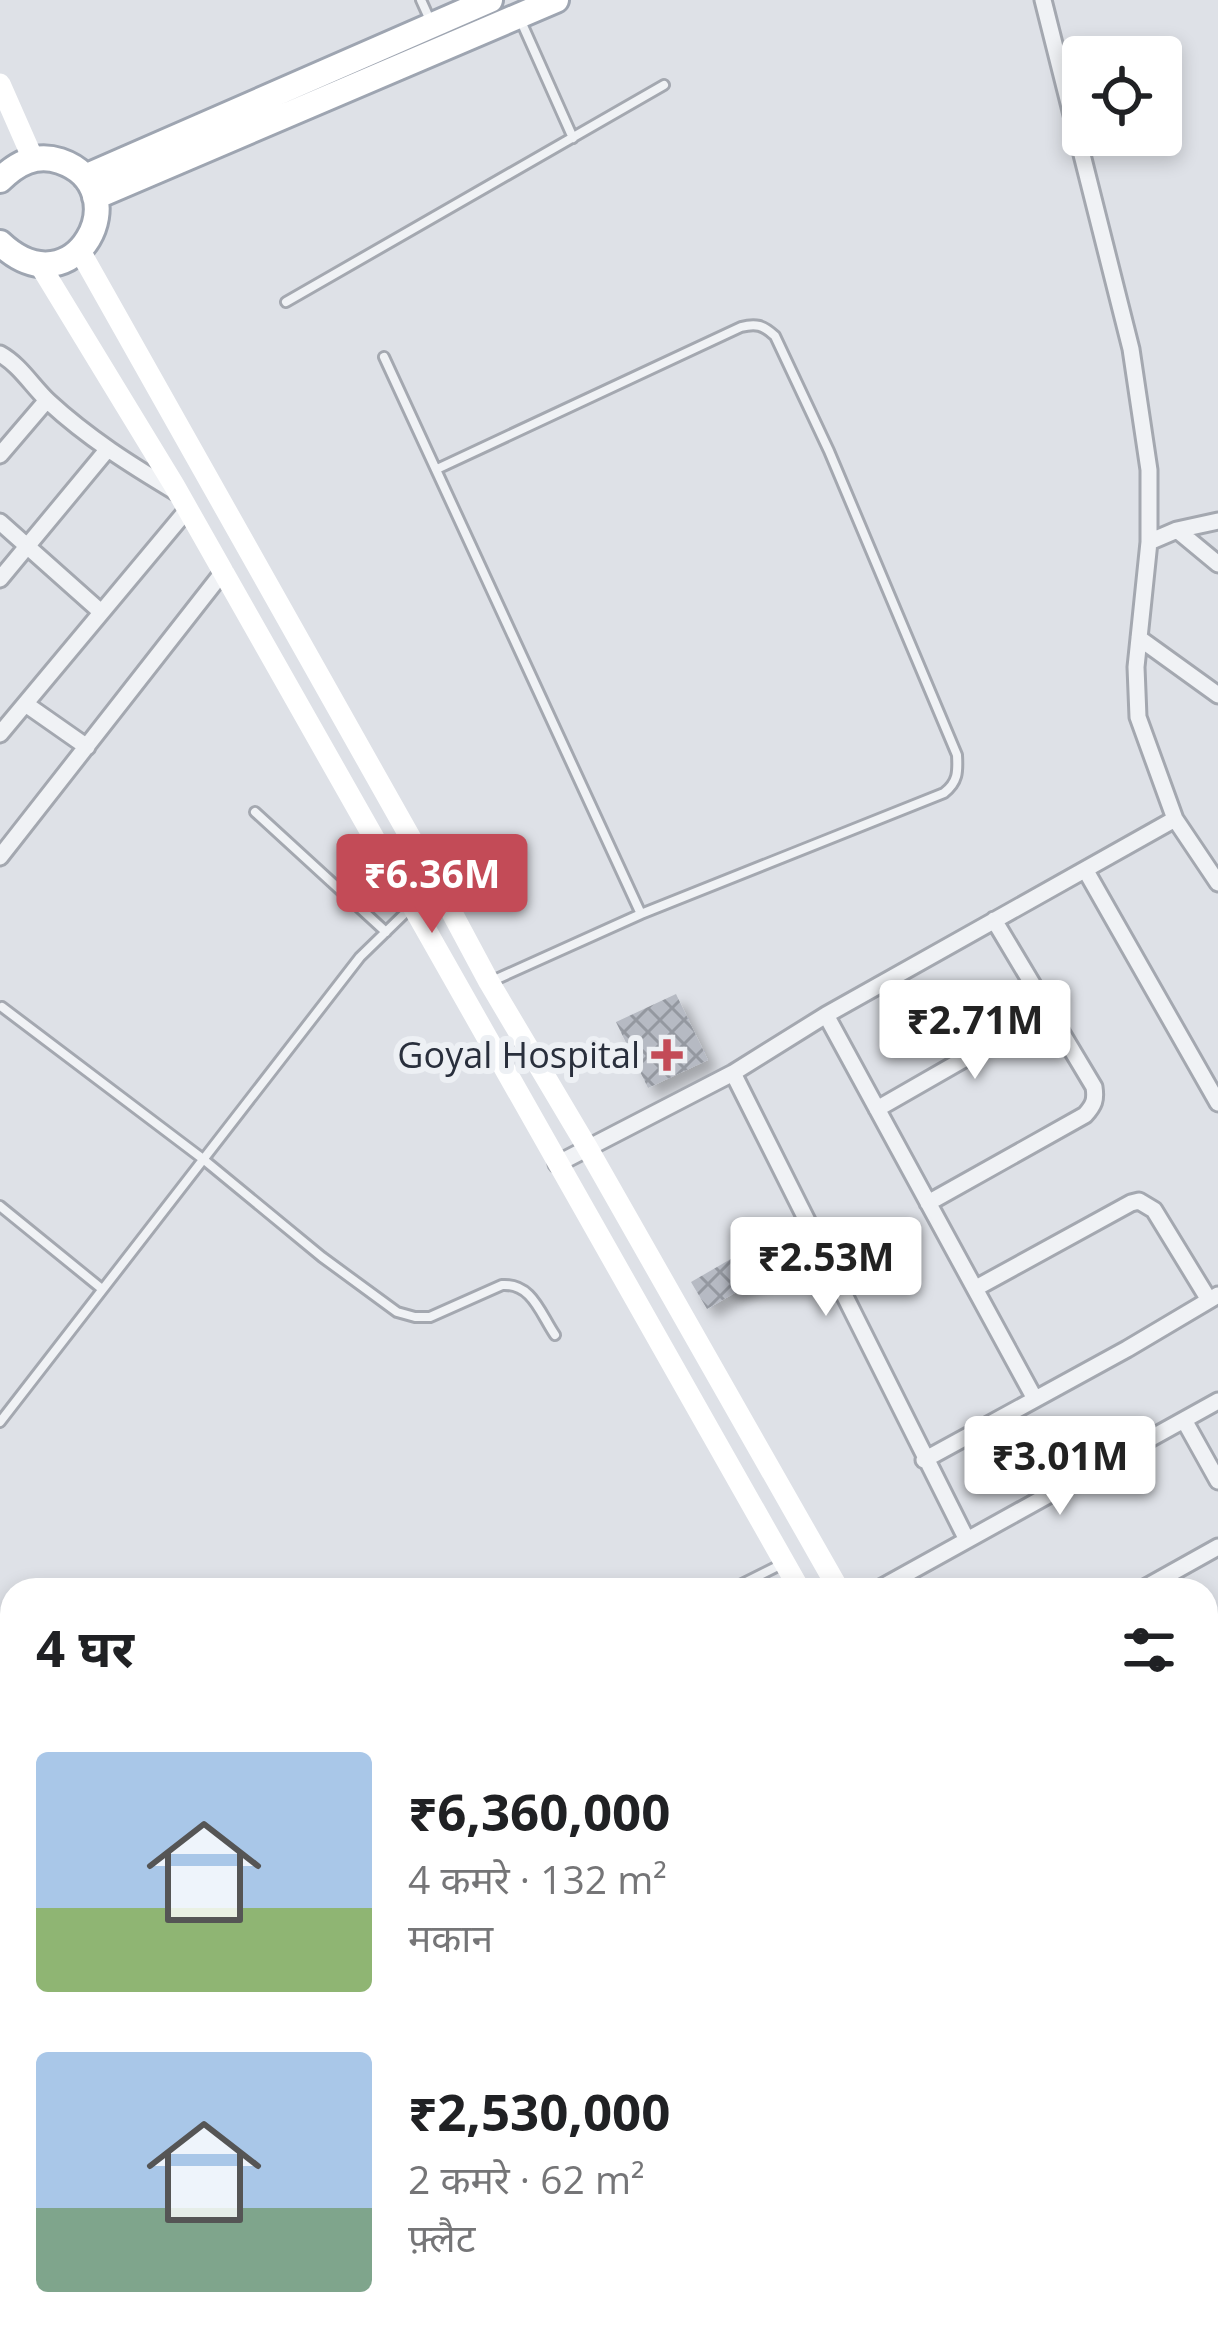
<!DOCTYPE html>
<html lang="hi">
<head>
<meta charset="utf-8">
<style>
	body { margin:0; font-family:"Open Sans","Noto Sans Devanagari",sans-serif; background:#f6f6f6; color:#202124; height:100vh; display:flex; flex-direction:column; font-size:45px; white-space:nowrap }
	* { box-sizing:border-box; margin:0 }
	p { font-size:39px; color:#757577 }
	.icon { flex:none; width:66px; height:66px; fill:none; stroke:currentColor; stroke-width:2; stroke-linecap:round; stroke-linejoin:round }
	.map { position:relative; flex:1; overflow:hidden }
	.drawer { position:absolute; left:0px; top:1578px; width:1218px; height:771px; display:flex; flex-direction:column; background:#fff; border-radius:36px 36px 0 0; box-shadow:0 6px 18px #0003 }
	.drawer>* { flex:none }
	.fabs { position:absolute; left:1062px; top:36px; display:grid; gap:24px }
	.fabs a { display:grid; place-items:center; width:120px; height:120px; border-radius:12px; background:#fff; box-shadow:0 6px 18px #0003; font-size:60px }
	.price { position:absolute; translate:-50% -102px; padding:0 27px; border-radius:12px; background:#fff; color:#222; font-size:39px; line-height:78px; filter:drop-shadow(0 3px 6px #0008) }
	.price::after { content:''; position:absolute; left:50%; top:72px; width:36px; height:27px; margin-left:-18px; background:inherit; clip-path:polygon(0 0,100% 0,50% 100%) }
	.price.current { background:#c34b57; color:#fff }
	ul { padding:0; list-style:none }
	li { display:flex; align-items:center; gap:36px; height:300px; padding:0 36px }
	li span { display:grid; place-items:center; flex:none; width:336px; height:240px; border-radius:12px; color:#555 }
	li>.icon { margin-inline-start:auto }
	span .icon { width:144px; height:144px; fill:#fffc; stroke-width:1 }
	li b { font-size:51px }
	h2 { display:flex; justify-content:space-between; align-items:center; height:144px; padding:0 36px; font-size:51px }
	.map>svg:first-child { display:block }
</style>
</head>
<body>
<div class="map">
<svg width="1218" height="2348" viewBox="0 0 1218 2348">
	<defs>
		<pattern id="building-cross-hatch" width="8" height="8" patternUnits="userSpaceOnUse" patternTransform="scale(3)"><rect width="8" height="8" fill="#b6bac3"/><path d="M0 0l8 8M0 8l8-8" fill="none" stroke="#9498a0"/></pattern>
		<filter id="shadow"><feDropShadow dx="9" dy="9" stdDeviation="6" flood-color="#0004"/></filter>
	</defs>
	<rect width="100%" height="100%" fill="#dee1e7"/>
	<path fill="url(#building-cross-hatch)" filter="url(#shadow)" d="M676,994L708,1060L648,1088L616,1022Z
		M743,1252L759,1279L707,1309L691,1282Z"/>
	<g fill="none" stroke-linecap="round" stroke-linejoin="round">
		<defs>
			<path id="lane" d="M421,0L430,20
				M520,19L573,138
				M286,302L664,85
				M384,357L641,914L490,982
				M437,469L741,327C756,323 763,325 775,336L829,451L957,755C958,772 958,782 944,793L641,914
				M255,812L386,932
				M2,1007L203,1159L322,1257L397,1312L415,1317H430L502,1285C532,1283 540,1313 555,1335
				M0,1206L102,1289
				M0,1422L360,957L435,884
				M730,1590L782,1564
				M590,2337L604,2348"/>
			<path id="street" d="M1043,0L1131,349L1149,470V542L1136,667L1138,717L1175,819L1218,883
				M0,354C20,365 32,386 49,402C88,438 131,465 176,492
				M0,455L47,400
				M0,522L101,612
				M1177,530L1218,564
				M1149,542L1177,530L1218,521
				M0,579L107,450
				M1139,638L1218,695
				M27,705L87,747
				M0,734L187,510
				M0,857L223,572
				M1086,871L1218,1103
				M826,1015L1035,1399
				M733,1073L967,1540
				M877,1109L1048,1011
				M557,1164L733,1073L826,1015L1175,819
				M928,1203L1085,1115C1094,1105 1096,1100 1094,1087L994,920
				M976,1288L1131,1203L1139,1201L1154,1210L1209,1300
				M1184,1420L1218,1481
				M924,1460L1127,1349L1218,1295
				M877,1590L1218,1401
				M1141,1590L1218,1547
				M1206,1637L1218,1631
				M1206,1709L1218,1732
				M1206,1878L1218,1872
				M1206,1892L1218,1914
				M1206,2001L1218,1994
				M1206,2081L1218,2087
				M475,2337L482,2348
				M1046,2337L1093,2348
				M54,2348L74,2337
				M292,2348L310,2337"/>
			<path id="primary" d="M85,177L490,0
				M0,180C17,163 36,153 60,161C140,188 75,314 0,243
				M95,197L556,0"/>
		</defs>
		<use href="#lane" stroke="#a4a8b0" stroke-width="14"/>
		<use href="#street" stroke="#a4a8b0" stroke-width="21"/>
		<use href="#primary" stroke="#9ea5b1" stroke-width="30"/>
		<use href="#lane" stroke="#f0f2f5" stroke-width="8"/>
		<use href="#street" stroke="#f0f2f5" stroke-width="15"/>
		<path stroke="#fff" stroke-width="21" d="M0,84L33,159
			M80,251L436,883L489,982L587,1147L839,1590
			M40,265L174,485L800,1590
			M1206,2155L1218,2160
			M1206,2297L1218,2293
			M1206,2312L1218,2333
			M941,2348L959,2337
			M992,2348L1013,2337"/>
		<use href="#primary" stroke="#fff" stroke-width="24"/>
	</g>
	<path fill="#c34b57" stroke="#edf0f4" stroke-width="4.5" d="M661 1037h12v12h12v12h-12v12h-12v-12h-12v-12h12z"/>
	<g text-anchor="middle" stroke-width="12" stroke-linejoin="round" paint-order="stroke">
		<g font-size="36" fill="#292f3c" stroke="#edf0f4" text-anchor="end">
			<text x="640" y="1068">Goyal Hospital</text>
		</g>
	</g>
</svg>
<div class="fabs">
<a><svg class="icon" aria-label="locate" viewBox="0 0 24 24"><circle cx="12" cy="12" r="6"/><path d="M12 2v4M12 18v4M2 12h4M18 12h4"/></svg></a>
</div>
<b class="price current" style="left:432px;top:936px">₹6.36M</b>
<b class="price" style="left:975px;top:1082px">₹2.71M</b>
<b class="price" style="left:826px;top:1319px">₹2.53M</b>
<b class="price" style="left:1060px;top:1518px">₹3.01M</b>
<section class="drawer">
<h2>4 घर<svg class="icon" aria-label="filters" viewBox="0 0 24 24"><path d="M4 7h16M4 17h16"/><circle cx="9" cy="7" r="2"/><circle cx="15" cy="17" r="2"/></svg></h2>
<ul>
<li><span style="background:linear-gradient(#a9c7e8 65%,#8fb573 0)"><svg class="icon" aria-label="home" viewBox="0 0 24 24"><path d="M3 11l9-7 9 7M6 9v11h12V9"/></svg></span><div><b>₹6,360,000</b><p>4 कमरे · 132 m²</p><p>मकान</p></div></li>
<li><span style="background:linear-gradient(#a9c7e8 65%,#7fa58c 0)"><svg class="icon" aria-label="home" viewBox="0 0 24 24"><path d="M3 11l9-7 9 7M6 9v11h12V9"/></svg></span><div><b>₹2,530,000</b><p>2 कमरे · 62 m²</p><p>फ़्लैट</p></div></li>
</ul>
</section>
</div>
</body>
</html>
